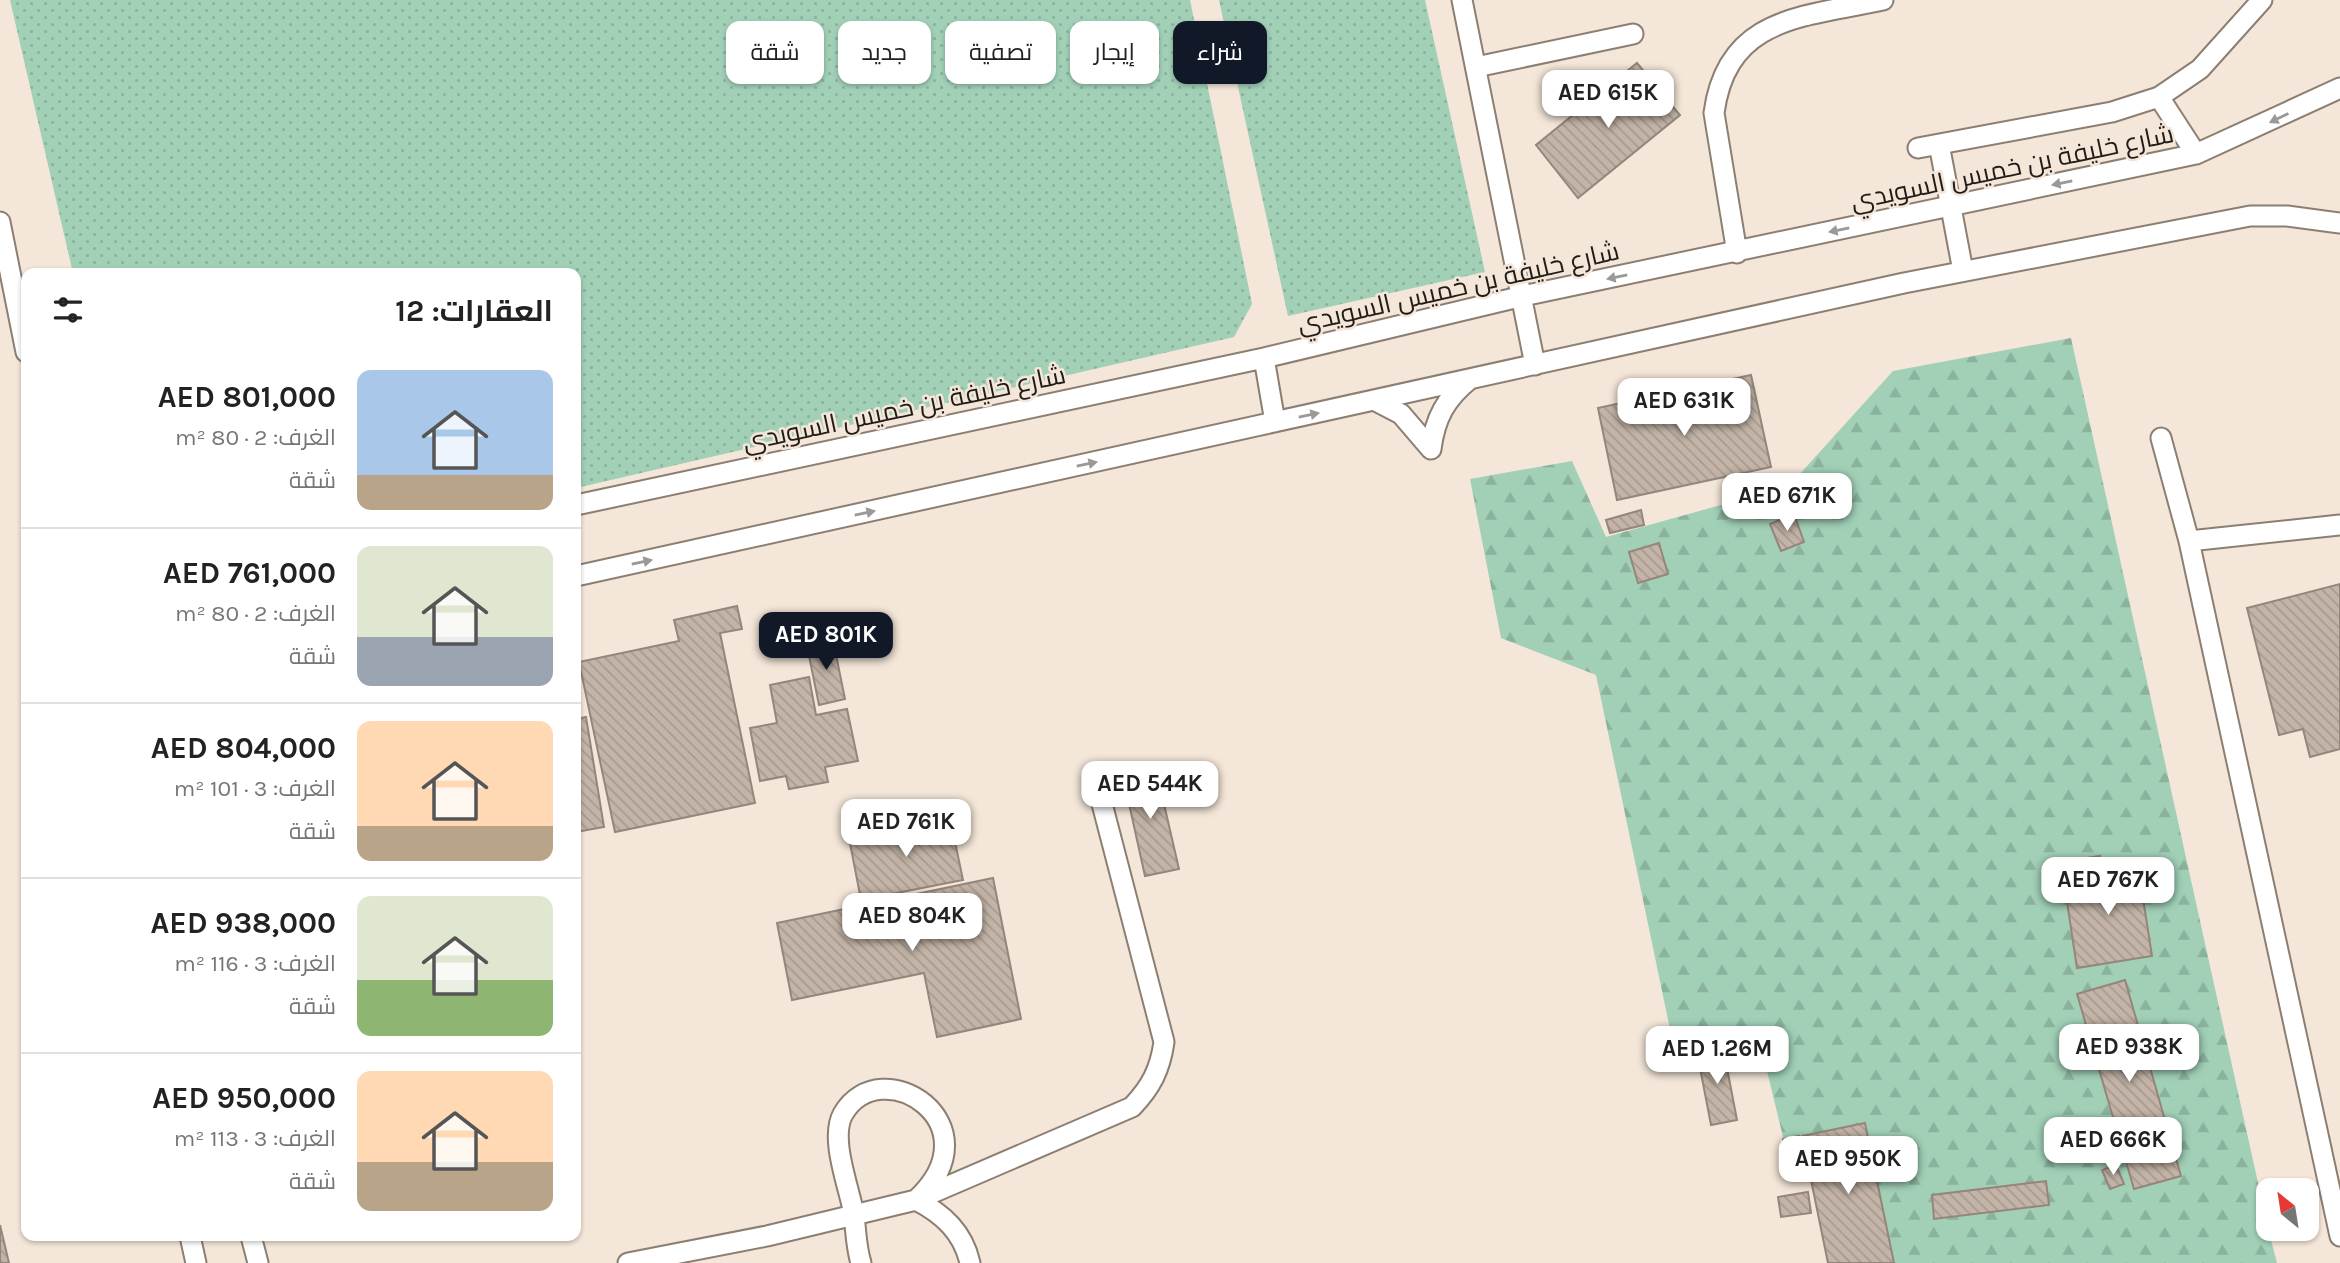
<!DOCTYPE html>
<html lang="ar">
<head>
<meta charset="utf-8">
<style>
	body { margin:0; font-family:Karla,Cairo,sans-serif; background:#f6f6f6; color:#222; direction:rtl; height:100vh; display:flex; flex-direction:column; font-size:26px; white-space:nowrap }
	* { box-sizing:border-box; margin:0 }
	p { font-size:23px; color:#767676 }
	.icon { flex:none; width:38px; height:38px; fill:none; stroke:currentColor; stroke-width:2; stroke-linecap:round; stroke-linejoin:round }
	.map { position:relative; flex:1; overflow:hidden; direction:ltr }
	.drawer { position:absolute; left:21px; top:268px; width:560px; height:973px; display:flex; flex-direction:column; background:#fff; border-radius:14px; box-shadow:0 2px 5px #0004; direction:rtl }
	.drawer>* { flex:none }
	.banner { position:absolute; left:602px; top:21px; width:665px; height:63px; direction:rtl; display:flex; gap:14px }
	.needle { width:46px; rotate:330deg }
	.controls { position:absolute; left:2256px; top:1178px; display:grid; gap:14px }
	.controls a { display:grid; place-items:center; width:63px; height:63px; border-radius:14px; background:#fff; box-shadow:0 2px 5px #0004; font-size:35px }
	.price { position:absolute; translate:-50% -60px; padding:0 16px; border-radius:14px; background:#fff; color:#222; font-size:23px; line-height:46px; filter:drop-shadow(0 2px 4px #0008) }
	.price::after { content:''; position:absolute; left:50%; top:42px; width:21px; height:16px; margin-left:-10px; background:inherit; clip-path:polygon(0 0,100% 0,50% 100%) }
	.price.current { background:#111827; color:#fff }
	ul { padding:0; list-style:none }
	li { display:flex; align-items:center; gap:21px; height:175px; padding:0 28px }
	li+li { border-top:2px solid #e0e0e0 }
	li span { display:grid; place-items:center; flex:none; width:196px; height:140px; border-radius:14px; color:#555 }
	li>.icon { margin-inline-start:auto }
	span .icon { width:84px; height:84px; fill:#fffc; stroke-width:1 }
	li b { font-size:30px }
	h2 { display:flex; justify-content:space-between; align-items:center; height:84px; padding:0 28px; font-size:30px }
	.pill { padding:0 24px; border-radius:14px; background:#fff; box-shadow:0 2px 5px #0004; font-size:24px; line-height:63px }
	.pill.current { background:#111827; color:#fff }
	.map>svg:first-child { display:block }
</style>
</head>
<body>
<div class="map">
<svg width="2340" height="1263" viewBox="0 0 2340 1263">
	<defs>
		<pattern id="forest-firs" width="22" height="20" patternUnits="userSpaceOnUse" patternTransform="scale(1.75)"><rect width="22" height="20" fill="#a1d0b7"/><path d="M5 1l3.5 6h-7zM16 11l3.5 6h-7z" fill="#8ab29d"/></pattern>
		<pattern id="park-dots" width="8" height="8" patternUnits="userSpaceOnUse" patternTransform="scale(1.75)"><rect width="8" height="8" fill="#a1d0b7"/><path d="M2 2h.1M6 6h.1" fill="none" stroke="#8ab29d" stroke-width="1.8" stroke-linecap="round"/></pattern>
		<pattern id="building-back-hatch" width="6" height="6" patternUnits="userSpaceOnUse" patternTransform="scale(1.75)"><rect width="6" height="6" fill="#c3b4a7"/><path d="M-1 5l2 2M0 0l6 6M5-1l2 2" fill="none" stroke="#a79a8f"/></pattern>
	</defs>
	<rect width="100%" height="100%" fill="#f4e6d8"/>
	<path fill="url(#forest-firs)" d="M2071,338L2268,1228L2277,1263H1881L1852,1141H1784L1760,1042L1675,1053L1596,675L1501,638L1470,479L1572,461L1606,537L1789,486L1893,371Z"/>
	<path fill="url(#park-dots)" d="M10,0H1190L1252,304L1234,337L576,488V273H73Z
		M1219,0H1425L1485,272L1288,316Z"/>
	<path fill="url(#building-back-hatch)" stroke="#94867a" stroke-width="2" d="M1637,63L1680,115L1578,198L1536,145Z
		M1751,375L1771,467L1617,500L1598,408Z
		M1641,510L1644,525L1610,533L1606,520Z
		M1794,514L1804,542L1781,551L1770,524Z
		M1659,543L1668,574L1638,583L1629,552Z
		M2340,584V749L2310,757L2303,729L2279,735L2247,608Z
		M737,606L742,629L720,633L755,803L615,832L579,662L679,641L674,620Z
		M833,640L845,699L819,705L807,646Z
		M809,677L816,715L847,709L858,761L825,767L828,782L789,789L786,776L760,781L750,728L777,723L770,685Z
		M586,717L604,827L576,832V719Z
		M1155,765L1179,869L1145,876L1122,772Z
		M950,818L963,880L861,900L849,838Z
		M2100,856L2101,868L2127,864L2132,893L2142,892L2152,956L2077,968L2067,902L2090,898L2087,876L2077,877L2074,860Z
		M993,878L1021,1019L937,1037L924,973L792,1000L777,923Z
		M2125,980L2181,1176L2134,1189L2077,994Z
		M1723,1047L1737,1120L1711,1125L1697,1052Z
		M1865,1123L1894,1263H1828L1802,1136Z
		M1799,1136L1804,1165L1788,1169L1783,1139Z
		M2116,1165L2124,1184L2110,1189L2102,1170Z
		M2046,1181L2049,1205L1934,1219L1932,1195Z
		M1808,1192L1811,1213L1781,1217L1778,1197Z
		M0,1225L9,1263H0Z"/>
	<g fill="none" stroke-linecap="round" stroke-linejoin="round">
		<defs>
			<path id="lane" d="M1462,0L1535,365
				M1476,67L1633,34
				M2159,97L2196,154
				M1939,144L1963,271
				M1918,148L2112,112L2159,97L2200,69L2262,0
				M0,222L26,352
				M1737,253L1714,113C1727,16 1804,17 1883,0
				M1264,358L1275,422
				M1374,400L1401,414L1431,449
				M2161,438L2189,541L2340,1236
				M1431,449C1435,418 1446,398 1470,379
				M576,505L1264,358L1523,296L2196,154L2340,88
				M2189,541L2340,525
				M576,576L1904,283L2250,216H2287L2340,223
				M190,1236L196,1263
				M251,1236L258,1263
				M628,1263L767,1236L916,1200L1132,1107C1151,1087 1160,1070 1164,1042L1100,796
				M861,1263C856,1247 856,1231 854,1215C850,1189 829,1139 843,1114C881,1049 998,1124 916,1200C943,1214 963,1232 970,1263"/>
		</defs>
		<use href="#lane" stroke="#8c7f72" stroke-width="23"/>
		<use href="#lane" stroke="#fff" stroke-width="19"/>
	</g>
	<defs><path id="oneway-solid" d="M-6-.8H1V-3.2L6.5 0L1 3.2V.8H-6Z" transform="scale(1.75)"/></defs>
	<g fill="#9b9997">
		<use href="#oneway-solid" transform="translate(2279 118) rotate(154)"/>
		<use href="#oneway-solid" transform="translate(2062 183) rotate(168)"/>
		<use href="#oneway-solid" transform="translate(1839 230) rotate(168)"/>
		<use href="#oneway-solid" transform="translate(1617 277) rotate(168)"/>
		<use href="#oneway-solid" transform="translate(1309 415) rotate(-12)"/>
		<use href="#oneway-solid" transform="translate(1087 464) rotate(-12)"/>
		<use href="#oneway-solid" transform="translate(865 513) rotate(-12)"/>
		<use href="#oneway-solid" transform="translate(642 562) rotate(-12)"/>
	</g>
	<g text-anchor="middle" stroke-width="5" stroke-linejoin="round" paint-order="stroke">
		<g font-size="26" fill="#211c17" stroke="#f4e6d8">
			<text transform="translate(2012 167) rotate(-12)" y="9">شارع خليفة بن خميس السويدي</text>
			<text transform="translate(1458 287) rotate(-13)" y="9">شارع خليفة بن خميس السويدي</text>
			<text transform="translate(904 408) rotate(-12)" y="9">شارع خليفة بن خميس السويدي</text>
		</g>
	</g>
</svg>
<div class="controls">
<a><svg class="needle" viewBox="-14 -14 28 28"><path d="M0-13l5 13h-10z" fill="#e53935"/><path d="M0 13l5-13h-10z" fill="#767676"/></svg></a>
</div>
<b class="price" style="left:1608px;top:130px">AED 615K</b>
<b class="price" style="left:1684px;top:438px">AED 631K</b>
<b class="price" style="left:1787px;top:533px">AED 671K</b>
<b class="price current" style="left:826px;top:672px">AED 801K</b>
<b class="price" style="left:1150px;top:821px">AED 544K</b>
<b class="price" style="left:906px;top:859px">AED 761K</b>
<b class="price" style="left:2108px;top:917px">AED 767K</b>
<b class="price" style="left:912px;top:953px">AED 804K</b>
<b class="price" style="left:2129px;top:1084px">AED 938K</b>
<b class="price" style="left:1717px;top:1086px">AED 1.26M</b>
<b class="price" style="left:2113px;top:1177px">AED 666K</b>
<b class="price" style="left:1848px;top:1196px">AED 950K</b>
<div class="banner">
<a class="pill current">شراء</a>
<a class="pill">إيجار</a>
<a class="pill">تصفية</a>
<a class="pill">جديد</a>
<a class="pill">شقة</a>
</div>
<section class="drawer">
<h2>العقارات: 12<svg class="icon" aria-label="filters" viewBox="0 0 24 24"><path d="M4 7h16M4 17h16"/><circle cx="9" cy="7" r="2"/><circle cx="15" cy="17" r="2"/></svg></h2>
<ul>
<li><span style="background:linear-gradient(#a9c7e8 75%,#b9a48a 0)"><svg class="icon" aria-label="home" viewBox="0 0 24 24"><path d="M3 11l9-7 9 7M6 9v11h12V9"/></svg></span><div><b>AED 801,000</b><p>الغرف: 2 · 80 m²</p><p>شقة</p></div></li>
<li><span style="background:linear-gradient(#dfe7d0 65%,#9aa5b1 0)"><svg class="icon" aria-label="home" viewBox="0 0 24 24"><path d="M3 11l9-7 9 7M6 9v11h12V9"/></svg></span><div><b>AED 761,000</b><p>الغرف: 2 · 80 m²</p><p>شقة</p></div></li>
<li><span style="background:linear-gradient(#ffd9b3 75%,#b9a48a 0)"><svg class="icon" aria-label="home" viewBox="0 0 24 24"><path d="M3 11l9-7 9 7M6 9v11h12V9"/></svg></span><div><b>AED 804,000</b><p>الغرف: 3 · 101 m²</p><p>شقة</p></div></li>
<li><span style="background:linear-gradient(#dfe7d0 60%,#8fb573 0)"><svg class="icon" aria-label="home" viewBox="0 0 24 24"><path d="M3 11l9-7 9 7M6 9v11h12V9"/></svg></span><div><b>AED 938,000</b><p>الغرف: 3 · 116 m²</p><p>شقة</p></div></li>
<li><span style="background:linear-gradient(#ffd9b3 65%,#b9a48a 0)"><svg class="icon" aria-label="home" viewBox="0 0 24 24"><path d="M3 11l9-7 9 7M6 9v11h12V9"/></svg></span><div><b>AED 950,000</b><p>الغرف: 3 · 113 m²</p><p>شقة</p></div></li>
</ul>
</section>
</div>
</body>
</html>
